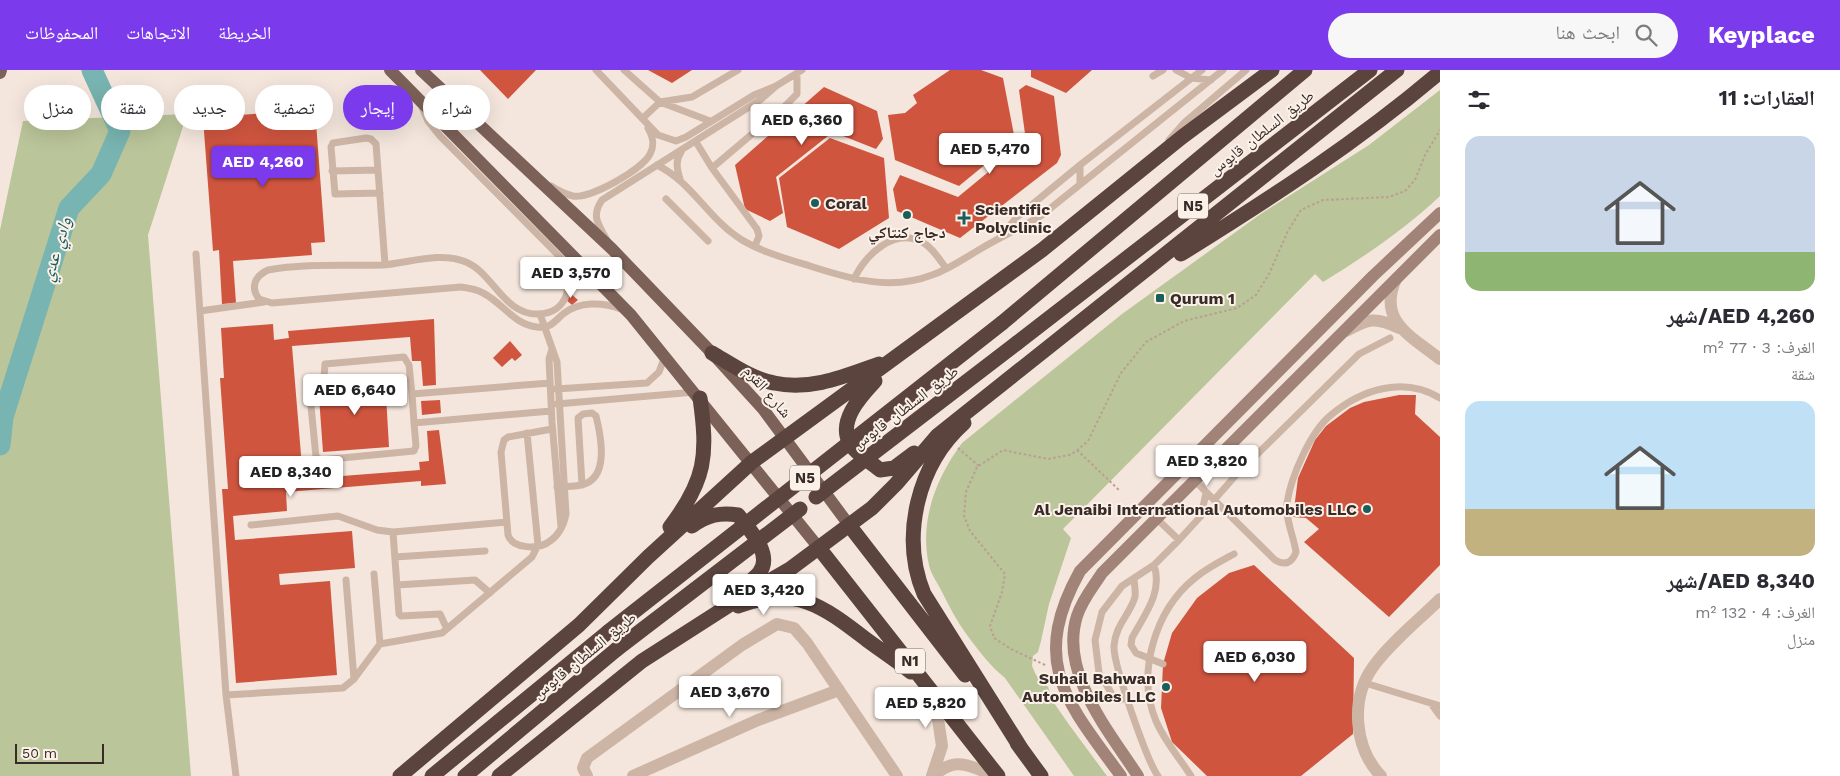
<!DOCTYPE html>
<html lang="ar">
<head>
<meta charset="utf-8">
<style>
	body { margin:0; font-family:"Work Sans","Noto Naskh Arabic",sans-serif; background:#f7f7f7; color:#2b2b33; direction:rtl; height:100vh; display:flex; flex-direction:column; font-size:19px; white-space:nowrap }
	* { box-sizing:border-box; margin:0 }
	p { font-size:16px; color:#7c7c81 }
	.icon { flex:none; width:28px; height:28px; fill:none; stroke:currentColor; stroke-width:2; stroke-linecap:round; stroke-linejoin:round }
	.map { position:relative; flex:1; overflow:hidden; direction:ltr }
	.side { display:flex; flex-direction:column; background:#fff; width:400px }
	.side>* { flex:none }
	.hud { position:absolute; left:15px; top:15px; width:475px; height:45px; direction:rtl; display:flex; gap:10px }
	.scale { position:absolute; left:15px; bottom:12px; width:89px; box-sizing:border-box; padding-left:5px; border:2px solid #392c28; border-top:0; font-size:14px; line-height:18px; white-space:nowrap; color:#392c28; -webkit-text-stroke:4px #fbf1e9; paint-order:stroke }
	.price { position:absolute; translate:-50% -42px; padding:0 11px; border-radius:5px; background:#fff; color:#222; font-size:16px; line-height:32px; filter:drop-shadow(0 1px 2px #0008) }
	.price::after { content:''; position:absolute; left:50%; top:30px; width:15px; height:11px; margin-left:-8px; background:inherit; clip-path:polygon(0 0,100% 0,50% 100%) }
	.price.active { background:#7c3aed; color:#fff }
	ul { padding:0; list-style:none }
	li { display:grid; align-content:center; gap:10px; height:265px; padding:0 25px }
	li span { display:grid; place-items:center; height:155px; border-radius:15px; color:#555 }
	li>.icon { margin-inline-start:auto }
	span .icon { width:90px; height:90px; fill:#fffc; stroke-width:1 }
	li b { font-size:21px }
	h2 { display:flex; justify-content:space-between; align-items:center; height:60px; padding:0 25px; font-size:21px }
	.tag { padding:0 18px; border-radius:22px; background:#fff; box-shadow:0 5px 20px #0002; font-size:18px; line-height:45px }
	.tag.active { background:#7c3aed; color:#fff }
	header { display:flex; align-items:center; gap:30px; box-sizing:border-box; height:70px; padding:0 25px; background:#7c3aed; color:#fff }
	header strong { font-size:24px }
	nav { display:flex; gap:28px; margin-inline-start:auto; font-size:18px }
	.search { width:350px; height:45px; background:#f7f7f7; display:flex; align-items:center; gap:12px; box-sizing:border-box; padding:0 18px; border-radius:28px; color:#7c7c81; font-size:19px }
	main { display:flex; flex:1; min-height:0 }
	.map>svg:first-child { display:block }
</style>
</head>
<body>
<header>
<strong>Keyplace</strong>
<div class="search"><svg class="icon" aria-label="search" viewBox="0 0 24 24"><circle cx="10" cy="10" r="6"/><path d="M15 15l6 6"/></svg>ابحث هنا</div>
<nav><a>الخريطة</a><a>الاتجاهات</a><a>المحفوظات</a></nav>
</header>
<main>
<section class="side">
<h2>العقارات: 11<svg class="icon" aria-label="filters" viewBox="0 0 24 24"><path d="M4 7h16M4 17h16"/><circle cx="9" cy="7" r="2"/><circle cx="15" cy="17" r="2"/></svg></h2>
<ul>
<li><span style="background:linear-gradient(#c9d6e8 75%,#8fb573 0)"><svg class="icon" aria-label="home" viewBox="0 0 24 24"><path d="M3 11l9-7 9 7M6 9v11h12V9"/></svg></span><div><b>AED 4,260/شهر</b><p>الغرف: 3 · 77 m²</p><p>شقة</p></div></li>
<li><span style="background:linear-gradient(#bfe0f5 70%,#c2b280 0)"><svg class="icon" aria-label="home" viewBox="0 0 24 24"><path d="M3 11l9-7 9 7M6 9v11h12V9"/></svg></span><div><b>AED 8,340/شهر</b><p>الغرف: 4 · 132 m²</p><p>منزل</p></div></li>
</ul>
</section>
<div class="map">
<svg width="1440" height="706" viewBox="0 0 1440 706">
	<rect width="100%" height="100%" fill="#f4e6dc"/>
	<path fill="#bac59a" d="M1440,20V126C1404,160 1365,186 1323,212L1315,204L1063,459L1071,468L1049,534L1041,571L1038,582L1033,586L1032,596L1036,605L1048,617L1054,633L1070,656L1107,706H1074L1005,608C990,596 979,581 967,565C957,551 950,538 942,522C938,513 931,505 929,495C919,451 936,408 962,373L1122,244L1262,143L1369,75Z
		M187,44L148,165L191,706H0V160L23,51Z"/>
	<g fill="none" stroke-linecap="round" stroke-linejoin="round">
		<path stroke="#78b4b1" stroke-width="21" d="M0,375L3,347L69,138L101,104L120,61L92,0"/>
	</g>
	<path fill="#cf553f" d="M480,0H536L508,29Z
		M648,0H692L672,13Z
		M950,0H981L1003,8L1015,70L959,116L895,90L888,45L905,43L917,33L913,25Z
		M1031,0H1092L1066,23L1031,7Z
		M1026,15L1054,26L1061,85L1057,93L960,168L897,141L893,119L900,105L958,127L1026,71L1019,20Z
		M824,17L877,41L883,69L876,79L833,62L776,107L783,143L770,151L745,139L735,95Z
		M315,39L325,172L311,173L312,185L233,191L236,233L222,234L219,180L213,181L203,48Z
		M830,68L884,88L889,148L839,179L787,157L779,108Z
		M570,223L578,230L572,235L565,229Z
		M434,249L436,315L423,316L421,291H412L410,267L292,276L303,409L420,400L419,392L429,391L427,361L439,360L446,414L421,416V411L286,422L287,441L233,446L235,470L352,461L355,498L279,504L280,515L330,511L337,605L236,613L222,419H228L220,308H224L221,258L273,254L274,270L289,268L288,261Z
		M510,271L522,285L515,291L512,288L502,297L493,288Z
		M385,308L389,377L323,382L319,327L331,326L330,312Z
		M1399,325H1416L1415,344L1440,367V495L1389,547L1304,472L1319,459L1306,448L1293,447L1298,408L1315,370L1326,356L1350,338L1364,332Z
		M440,330L441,343L422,345L421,331Z
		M1254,495L1354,588L1353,664L1301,706H1207L1172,672L1161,638L1163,594L1172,563L1197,528L1229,503Z"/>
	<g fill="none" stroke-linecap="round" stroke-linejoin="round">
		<path stroke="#b99e91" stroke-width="2" stroke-dasharray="2.5 2.5" stroke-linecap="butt" d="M958,378L979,396
			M1077,380L1119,420
			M1045,595L1011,579L994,568L990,556L1002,522L1005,504L970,461L964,446L966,422L977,397L1003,380L1048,389L1069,385L1075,382L1088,371L1121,303L1146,272L1184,251L1237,238L1256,225L1269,204L1288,161L1301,140L1323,130L1389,127L1405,121L1415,110L1425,85L1440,60"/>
		<path stroke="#cdb5a6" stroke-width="7" d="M596,0L658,65L676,71L686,67L754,25L776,16L802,0
			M624,0L660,32L710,51
			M1176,0L1191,8L1211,10
			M1153,6L1163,0
			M422,37L428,51L440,66L561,188C576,209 569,244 538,244C504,245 493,203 466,192C440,181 409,193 382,195C345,196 305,193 268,200C255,206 250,217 259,229L272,233L461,217C469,218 476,219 483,223C503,233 514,255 537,257C550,259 554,252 563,244C579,231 603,232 621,239
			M643,48L660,32L692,27L738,0
			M1169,70L1184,53L1246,0
			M696,72L712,98L784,37L797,24V3
			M657,95C692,112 709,150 742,170C762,182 787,189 810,196C850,209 891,221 932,205C950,199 966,187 982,178C1002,166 1023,157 1042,145L1223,0
			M1080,95V114
			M712,98L757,159L759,166L755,176
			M332,101L378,100
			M680,109C677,99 675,91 681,82
			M551,116C557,120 565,124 573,126C590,129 642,100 650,84C655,75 653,67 648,58
			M380,123L335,124L331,77L333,73L366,68L371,69L376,74L385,194
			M666,129L708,171
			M1000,167L1017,147L1080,95L1202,0
			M607,170C598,154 591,146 602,130L760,30L776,16
			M196,184L226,625L236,706
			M854,209C865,186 893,157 922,172C932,177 939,189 946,198
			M200,241L264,232
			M540,244L557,292L566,444C564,454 559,465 550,471C539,480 512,479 508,465L501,382L504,370L508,367L552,359
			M552,279L549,289L552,352L561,457
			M550,313L412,324L414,353L551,341
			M556,319L647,313L659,302L665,286
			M412,324L409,295L404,287L325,294L323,320L310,326L316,387L321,390L414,381L416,376L414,353
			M557,334L695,322
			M1194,410L1275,490C1285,496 1292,493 1296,482C1294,467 1285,449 1287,433C1291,407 1310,362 1331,345C1362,319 1404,306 1440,328
			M557,417C565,416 573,417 581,415C610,409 601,366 596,346L592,343L583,344L578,348L582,415
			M1214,430L1237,404L1359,284L1390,268
			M1156,448L1179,470L1201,446L1206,423
			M251,455L338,446L377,460L393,462
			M395,487L485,481
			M1154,495C1163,522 1145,544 1132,568L1131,575L1136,583L1163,594
			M374,504L380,574
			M1134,508C1134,513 1136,522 1135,527C1130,544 1115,556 1114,576C1113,594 1147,691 1158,706
			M346,510L354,609
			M397,515L475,510L490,523
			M447,559L440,544L401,546L399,544L393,462L507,452
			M1365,613L1440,636
			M226,625L343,618L354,609L380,574L442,563L532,487L538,475L527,363
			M1128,627L1120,630L1115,629L1099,603L1095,570L1102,542L1122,516L1154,495L1179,470
			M1432,635L1440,646
			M1191,706C1179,687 1165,672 1156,651C1136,603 1155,540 1195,508C1207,498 1221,491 1234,484"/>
		<path stroke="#cdb5a6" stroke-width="12" d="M1396,209C1377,251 1411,266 1440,289
			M1346,261C1368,249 1375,246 1399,258
			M930,622L938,649L942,676L932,706
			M587,706L583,698L587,688L742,575L777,554L794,558L807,573L897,706
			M633,706L758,650L839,620
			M934,706C955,685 972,697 995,706
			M1381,706C1354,678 1350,629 1373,597C1390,573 1419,550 1440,529"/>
		<path stroke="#a18378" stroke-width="12" d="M1121,706C1067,632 1029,593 1080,501L1373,206L1440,143
			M1138,706C1109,661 1059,603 1077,546C1082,530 1093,517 1102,503L1440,165"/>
		<path stroke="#7c6158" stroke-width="12" d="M390,0L631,245L819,478
			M421,0L612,179L712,283L763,339L849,455
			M0,3L1,0"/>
		<path stroke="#5b443e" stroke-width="15" d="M1181,184C1271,128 1359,71 1440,2
			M1002,253L1305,0
			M1017,273L1370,0
			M712,283C731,294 752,309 774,313C811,321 845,306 879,294
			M875,311C861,326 836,352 851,375C857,385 871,392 880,400L894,398L914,383
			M964,353C918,394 900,466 924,524L1022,680
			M849,455L965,605
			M692,456C707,445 720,442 738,445C749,459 774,485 759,503C753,510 745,515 738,521
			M670,457C706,410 708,385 700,328
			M819,478L998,706
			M738,536C795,514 824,537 867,570C882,581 897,591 911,602
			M1017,673L1041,706
			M400,706L579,555L648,487L752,392L1042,180L1182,67L1272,0
			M432,706L608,562
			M465,706L617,579
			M499,706L642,591L745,525L790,499L872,438L896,414L938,365L1397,0"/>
		<path stroke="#5b443e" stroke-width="15" d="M816,427L1017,273
			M608,562L1002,253
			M617,579L800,439"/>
	</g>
	<g fill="#1a5e5c" stroke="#fbf1e9" stroke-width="2">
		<circle cx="815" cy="133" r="5"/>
		<circle cx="907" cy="145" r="5"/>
		<path d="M961.5 140.5h5v5h5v5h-5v5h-5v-5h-5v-5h5z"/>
		<rect x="1155" y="223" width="10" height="10" rx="2.5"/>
		<circle cx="1367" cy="439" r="5"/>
		<circle cx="1166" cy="617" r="5"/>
	</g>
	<g text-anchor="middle" stroke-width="4" stroke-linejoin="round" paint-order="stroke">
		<g fill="#fbf1e9" stroke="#736762" stroke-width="1">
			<rect x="1178" y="123.5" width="30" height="25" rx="4"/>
			<rect x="790" y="395.5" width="30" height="25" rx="4"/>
			<rect x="895" y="578.5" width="30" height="25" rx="4"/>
		</g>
		<g font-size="15" font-weight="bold" fill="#392c28">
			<text x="1193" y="141">N5</text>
			<text x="805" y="413">N5</text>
			<text x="910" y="596">N1</text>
		</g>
		<g font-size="16" fill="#392c28" stroke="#fbf1e9">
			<text transform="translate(1261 62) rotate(-38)" y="6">طريق السلطان قابوس</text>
			<text transform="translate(768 321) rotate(49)" y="6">شارع القرم</text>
			<text transform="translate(905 337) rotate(-37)" y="6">طريق السلطان قابوس</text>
			<text transform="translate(584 585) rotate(-39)" y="6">طريق السلطان قابوس</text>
		</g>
		<g font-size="16" font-weight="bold" fill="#392c28" stroke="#fbf1e9" text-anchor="start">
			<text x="825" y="139">Coral</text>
			<text x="975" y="145">Scientific<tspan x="975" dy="18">Polyclinic</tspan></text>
			<text x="907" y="168" text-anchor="middle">دجاج كنتاكي</text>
			<text x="1170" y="234">Qurum 1</text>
			<text x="1357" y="445" text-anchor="end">Al Jenaibi International Automobiles LLC</text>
			<text x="1156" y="614" text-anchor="end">Suhail Bahwan<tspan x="1156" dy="18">Automobiles LLC</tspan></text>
		</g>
		<g font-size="18" font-style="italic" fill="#1a5e5c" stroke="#fbf1e9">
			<text transform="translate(56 179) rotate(-73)" y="6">وادي عدي</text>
		</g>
	</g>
</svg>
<div class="scale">50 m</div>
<b class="price" style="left:802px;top:76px">AED 6,360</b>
<b class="price" style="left:990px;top:105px">AED 5,470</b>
<b class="price active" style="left:263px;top:118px">AED 4,260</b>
<b class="price" style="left:571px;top:229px">AED 3,570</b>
<b class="price" style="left:355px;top:346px">AED 6,640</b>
<b class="price" style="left:1207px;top:417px">AED 3,820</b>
<b class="price" style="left:291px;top:428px">AED 8,340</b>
<b class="price" style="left:764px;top:546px">AED 3,420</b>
<b class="price" style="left:1255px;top:613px">AED 6,030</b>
<b class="price" style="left:730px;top:648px">AED 3,670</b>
<b class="price" style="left:926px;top:659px">AED 5,820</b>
<div class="hud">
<a class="tag">شراء</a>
<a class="tag active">إيجار</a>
<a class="tag">تصفية</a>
<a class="tag">جديد</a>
<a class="tag">شقة</a>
<a class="tag">منزل</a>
</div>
</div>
</main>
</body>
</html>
